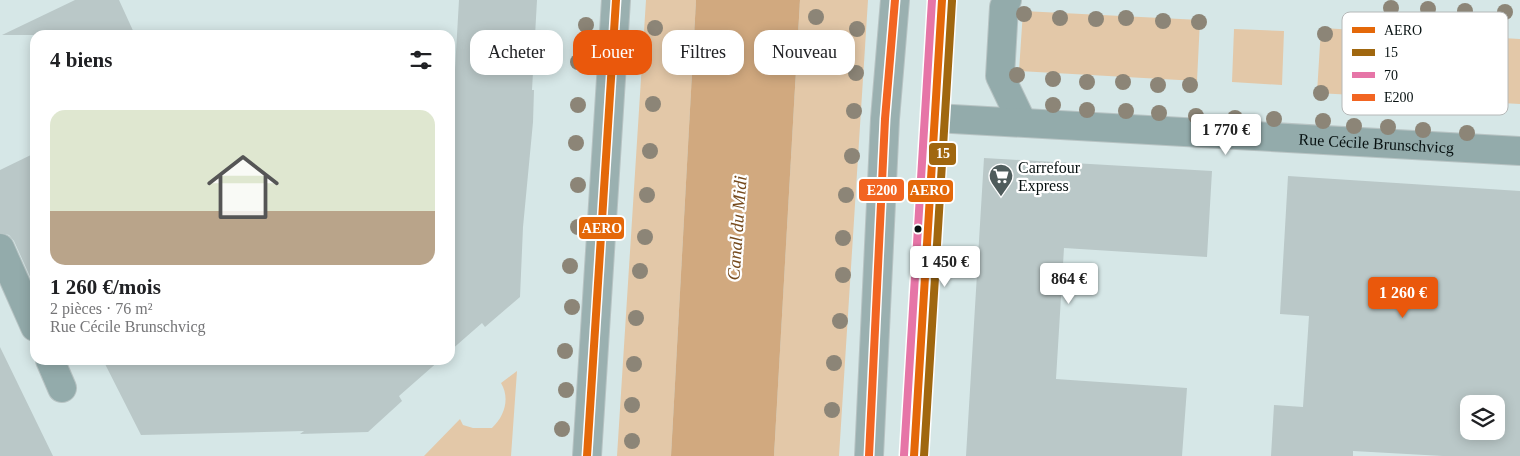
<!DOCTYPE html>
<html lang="fr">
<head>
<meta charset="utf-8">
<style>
	body { margin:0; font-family:Georgia,serif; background:#f2f2f2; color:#202124; height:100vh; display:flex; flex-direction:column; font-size:19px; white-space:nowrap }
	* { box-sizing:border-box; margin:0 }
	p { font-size:16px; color:#757577 }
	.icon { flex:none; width:28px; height:28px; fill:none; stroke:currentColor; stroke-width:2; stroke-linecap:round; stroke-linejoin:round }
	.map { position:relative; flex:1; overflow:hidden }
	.side { position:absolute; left:30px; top:30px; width:425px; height:335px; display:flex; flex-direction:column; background:#fff; border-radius:15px; box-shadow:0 2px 12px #0003 }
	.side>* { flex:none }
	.hud { position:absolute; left:470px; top:30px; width:475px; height:45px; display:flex; gap:10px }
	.tools { position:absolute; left:1460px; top:395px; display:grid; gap:10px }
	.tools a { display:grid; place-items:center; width:45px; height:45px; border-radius:10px; background:#fff; box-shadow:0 2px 12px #0003; font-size:25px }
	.price { position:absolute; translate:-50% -42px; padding:0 11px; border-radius:5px; background:#fff; color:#222; font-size:16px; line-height:32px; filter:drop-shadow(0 1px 2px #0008) }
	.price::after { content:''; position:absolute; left:50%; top:30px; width:15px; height:11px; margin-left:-8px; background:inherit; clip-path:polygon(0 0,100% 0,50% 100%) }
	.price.selected { background:#ea580c; color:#fff }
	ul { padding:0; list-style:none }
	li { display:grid; align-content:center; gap:10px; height:265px; padding:0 20px }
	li+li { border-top:1px solid #e0e0e0 }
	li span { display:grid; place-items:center; height:155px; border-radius:15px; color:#555 }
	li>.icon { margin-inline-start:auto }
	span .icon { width:90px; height:90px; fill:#fffc; stroke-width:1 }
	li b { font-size:21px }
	h2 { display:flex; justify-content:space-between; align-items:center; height:60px; padding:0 20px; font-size:21px }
	.chip { padding:0 18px; border-radius:15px; background:#fff; box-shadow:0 2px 12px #0003; font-size:18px; line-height:45px }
	.chip.selected { background:#ea580c; color:#fff }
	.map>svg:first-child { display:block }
</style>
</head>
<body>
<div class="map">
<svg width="1520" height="456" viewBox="0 0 1520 456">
	<rect width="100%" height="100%" fill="#d6e7e7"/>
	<path fill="#e3c8a8" d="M646,0H696L671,456H617Z
		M800,0H868L839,456H774Z
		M1023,11L1200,20L1197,81L1019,71Z
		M1321,28L1520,39V104L1317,93Z
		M1234,29L1284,31L1282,85L1232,82Z
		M517,371L511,456H424L460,419L463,425L473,428H492C505,416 510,398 501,383Z"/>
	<path fill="#d1a97f" d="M696,0H800L774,456H671Z"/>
	<path fill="#bac8c8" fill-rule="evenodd" d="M75,0H119L135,35H2Z
		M459,0H537L532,90H534L533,122L523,227L520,297L485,327L482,323L450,351V116L452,87H454Z
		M35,153V280L32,281L14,241L9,235L0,233V170Z
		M984,158L1212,171L1207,257L1064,248L1056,379L1187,388L1182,456H966Z
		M1288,176L1520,191V456H1443L1353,451V456H1271L1274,405L1303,407L1309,316L1280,314ZM1469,404H1496V431H1469Z
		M0,347L53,456H0Z
		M103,360H440L399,396L402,401L368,432L300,434L304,431L141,435Z"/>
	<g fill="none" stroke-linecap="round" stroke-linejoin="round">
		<defs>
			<g id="minor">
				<path d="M1007,0L1004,7L1000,76L1022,122"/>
				<path id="s1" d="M935,118L1520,151"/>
				<path d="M0,248L35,327"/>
				<path d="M50,360L62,388"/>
				<path d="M914,456L942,0"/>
			</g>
			<path id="major" d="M587,456L616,0
				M869,456L885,119L895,0"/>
		</defs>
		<use href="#minor" stroke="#b7c3c3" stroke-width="30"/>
		<use href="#major" stroke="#b7c3c3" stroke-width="30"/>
		<use href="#minor" stroke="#93abab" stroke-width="28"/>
		<use href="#major" stroke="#9ab0b0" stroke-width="28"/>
		<defs>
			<path id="bus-1" d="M587,456L616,0
				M914,456L942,0"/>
			<path id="bus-2" d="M924,456L952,1"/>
			<path id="bus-3" d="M904,455L932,0"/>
			<path id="bus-4" d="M869,456L885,119L895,0"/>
		</defs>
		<use href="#bus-1" stroke="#fff" stroke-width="11"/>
		<use href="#bus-2" stroke="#fff" stroke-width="11"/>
		<use href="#bus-3" stroke="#fff" stroke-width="11"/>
		<use href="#bus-4" stroke="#fff" stroke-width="11"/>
		<use href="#bus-1" stroke="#e46809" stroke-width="8"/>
		<use href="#bus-2" stroke="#a0670f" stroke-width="8"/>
		<use href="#bus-3" stroke="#e675a7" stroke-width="8"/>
		<use href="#bus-4" stroke="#f26522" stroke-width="8"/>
	</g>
	<g fill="#8c8577">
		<circle cx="1391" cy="8" r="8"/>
		<circle cx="1428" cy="9" r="8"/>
		<circle cx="1465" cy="11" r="8"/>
		<circle cx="1505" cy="12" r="8"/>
		<circle cx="1024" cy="14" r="8"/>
		<circle cx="816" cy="17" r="8"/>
		<circle cx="1060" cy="18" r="8"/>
		<circle cx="1126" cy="18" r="8"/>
		<circle cx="1096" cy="19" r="8"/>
		<circle cx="1163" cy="21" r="8"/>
		<circle cx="1199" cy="22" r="8"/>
		<circle cx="586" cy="25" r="8"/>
		<circle cx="655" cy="28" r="8"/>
		<circle cx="857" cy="29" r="8"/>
		<circle cx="1325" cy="34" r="8"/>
		<circle cx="578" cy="62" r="8"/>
		<circle cx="856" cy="73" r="8"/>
		<circle cx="1017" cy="75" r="8"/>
		<circle cx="1053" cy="79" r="8"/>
		<circle cx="1087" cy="82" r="8"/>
		<circle cx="1123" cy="82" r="8"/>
		<circle cx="1158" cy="85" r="8"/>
		<circle cx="1190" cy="85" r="8"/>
		<circle cx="1321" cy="93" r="8"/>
		<circle cx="653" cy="104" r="8"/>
		<circle cx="578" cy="105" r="8"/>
		<circle cx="1053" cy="105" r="8"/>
		<circle cx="1087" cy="110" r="8"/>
		<circle cx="854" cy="111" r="8"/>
		<circle cx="1126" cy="111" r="8"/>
		<circle cx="1159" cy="113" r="8"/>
		<circle cx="1196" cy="116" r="8"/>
		<circle cx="1235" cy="118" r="8"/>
		<circle cx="1274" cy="119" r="8"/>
		<circle cx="1323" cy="121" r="8"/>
		<circle cx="1354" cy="126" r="8"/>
		<circle cx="1388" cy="127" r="8"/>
		<circle cx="1423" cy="130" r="8"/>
		<circle cx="1467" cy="133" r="8"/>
		<circle cx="576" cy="143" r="8"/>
		<circle cx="650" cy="151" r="8"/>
		<circle cx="852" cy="156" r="8"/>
		<circle cx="578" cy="185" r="8"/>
		<circle cx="647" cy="195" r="8"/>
		<circle cx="846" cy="195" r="8"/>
		<circle cx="578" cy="227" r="8"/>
		<circle cx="645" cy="237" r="8"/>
		<circle cx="843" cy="238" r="8"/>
		<circle cx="570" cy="266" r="8"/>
		<circle cx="640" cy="271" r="8"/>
		<circle cx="843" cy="275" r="8"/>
		<circle cx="572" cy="307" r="8"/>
		<circle cx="636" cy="318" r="8"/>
		<circle cx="840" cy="321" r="8"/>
		<circle cx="565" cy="351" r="8"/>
		<circle cx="834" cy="363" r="8"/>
		<circle cx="634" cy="364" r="8"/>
		<circle cx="566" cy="390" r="8"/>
		<circle cx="632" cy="405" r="8"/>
		<circle cx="832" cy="410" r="8"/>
		<circle cx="562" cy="429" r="8"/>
		<circle cx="632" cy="441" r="8"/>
	</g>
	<defs>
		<symbol id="supermarket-pin" viewBox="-11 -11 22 30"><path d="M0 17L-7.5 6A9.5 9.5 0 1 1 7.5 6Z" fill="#4f5c5c" stroke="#fff"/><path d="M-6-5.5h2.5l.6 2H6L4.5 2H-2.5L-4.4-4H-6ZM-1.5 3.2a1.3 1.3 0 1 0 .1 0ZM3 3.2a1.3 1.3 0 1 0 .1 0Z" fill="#fff"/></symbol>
	</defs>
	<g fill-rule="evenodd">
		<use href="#supermarket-pin" x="987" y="162" width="28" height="38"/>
	</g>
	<circle fill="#071111" stroke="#fff" stroke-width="2" cx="918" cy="229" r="4.5"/>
	<g text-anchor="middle" stroke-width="4.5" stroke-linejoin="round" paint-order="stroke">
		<g font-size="16" fill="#071111" stroke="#fff">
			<text dy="6" stroke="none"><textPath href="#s1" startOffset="442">Rue Cécile Brunschvicg</textPath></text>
		</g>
		<g font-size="16" fill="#071111" stroke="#fff" text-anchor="start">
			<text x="1018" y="173">Carrefour<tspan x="1018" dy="18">Express</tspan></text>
		</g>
		<g font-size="18" font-style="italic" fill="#764b1e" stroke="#fff">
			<text transform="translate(737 228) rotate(-86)" y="6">Canal du Midi</text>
		</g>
	</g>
	<rect x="1342" y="12" width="166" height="103" rx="8" fill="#fff" stroke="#b5b8b8" stroke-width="1"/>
	<rect x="1352" y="27" width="23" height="6" fill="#e46809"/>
	<rect x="1352" y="49" width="23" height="7" fill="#a0670f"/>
	<rect x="1352" y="72" width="23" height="6" fill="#e675a7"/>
	<rect x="1352" y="94" width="23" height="7" fill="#f26522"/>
	<g font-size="14" fill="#071111">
		<text x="1384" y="35">AERO</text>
		<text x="1384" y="57">15</text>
		<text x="1384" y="80">70</text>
		<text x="1384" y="102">E200</text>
	</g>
	<g stroke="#fff" stroke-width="2">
		<rect x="928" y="142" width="29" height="24" rx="5" fill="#a0670f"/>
		<rect x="858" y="178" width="47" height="24" rx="5" fill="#f26522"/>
		<rect x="907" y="179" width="47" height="24" rx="5" fill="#e46809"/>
		<rect x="578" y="216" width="47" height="24" rx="5" fill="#e46809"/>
	</g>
	<g font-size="14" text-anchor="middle" font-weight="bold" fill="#fff">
		<text x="943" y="158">15</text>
		<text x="882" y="195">E200</text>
		<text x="930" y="195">AERO</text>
		<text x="602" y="233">AERO</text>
	</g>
</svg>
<div class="tools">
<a><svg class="icon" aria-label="layers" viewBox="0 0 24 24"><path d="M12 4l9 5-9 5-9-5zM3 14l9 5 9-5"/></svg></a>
</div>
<b class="price" style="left:1226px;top:156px">1 770 €</b>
<b class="price" style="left:945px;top:288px">1 450 €</b>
<b class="price" style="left:1069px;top:305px">864 €</b>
<b class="price selected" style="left:1403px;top:319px">1 260 €</b>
<div class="hud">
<a class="chip">Acheter</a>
<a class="chip selected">Louer</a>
<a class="chip">Filtres</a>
<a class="chip">Nouveau</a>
</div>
<section class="side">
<h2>4 biens<svg class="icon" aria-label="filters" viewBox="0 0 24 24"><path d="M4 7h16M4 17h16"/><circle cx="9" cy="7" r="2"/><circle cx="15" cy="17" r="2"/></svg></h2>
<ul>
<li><span style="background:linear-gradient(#dfe7d0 65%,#b9a48a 0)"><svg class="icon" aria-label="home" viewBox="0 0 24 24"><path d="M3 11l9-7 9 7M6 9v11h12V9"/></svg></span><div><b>1 260 €/mois</b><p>2 pièces · 76 m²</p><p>Rue Cécile Brunschvicg</p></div></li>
</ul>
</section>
</div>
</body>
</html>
